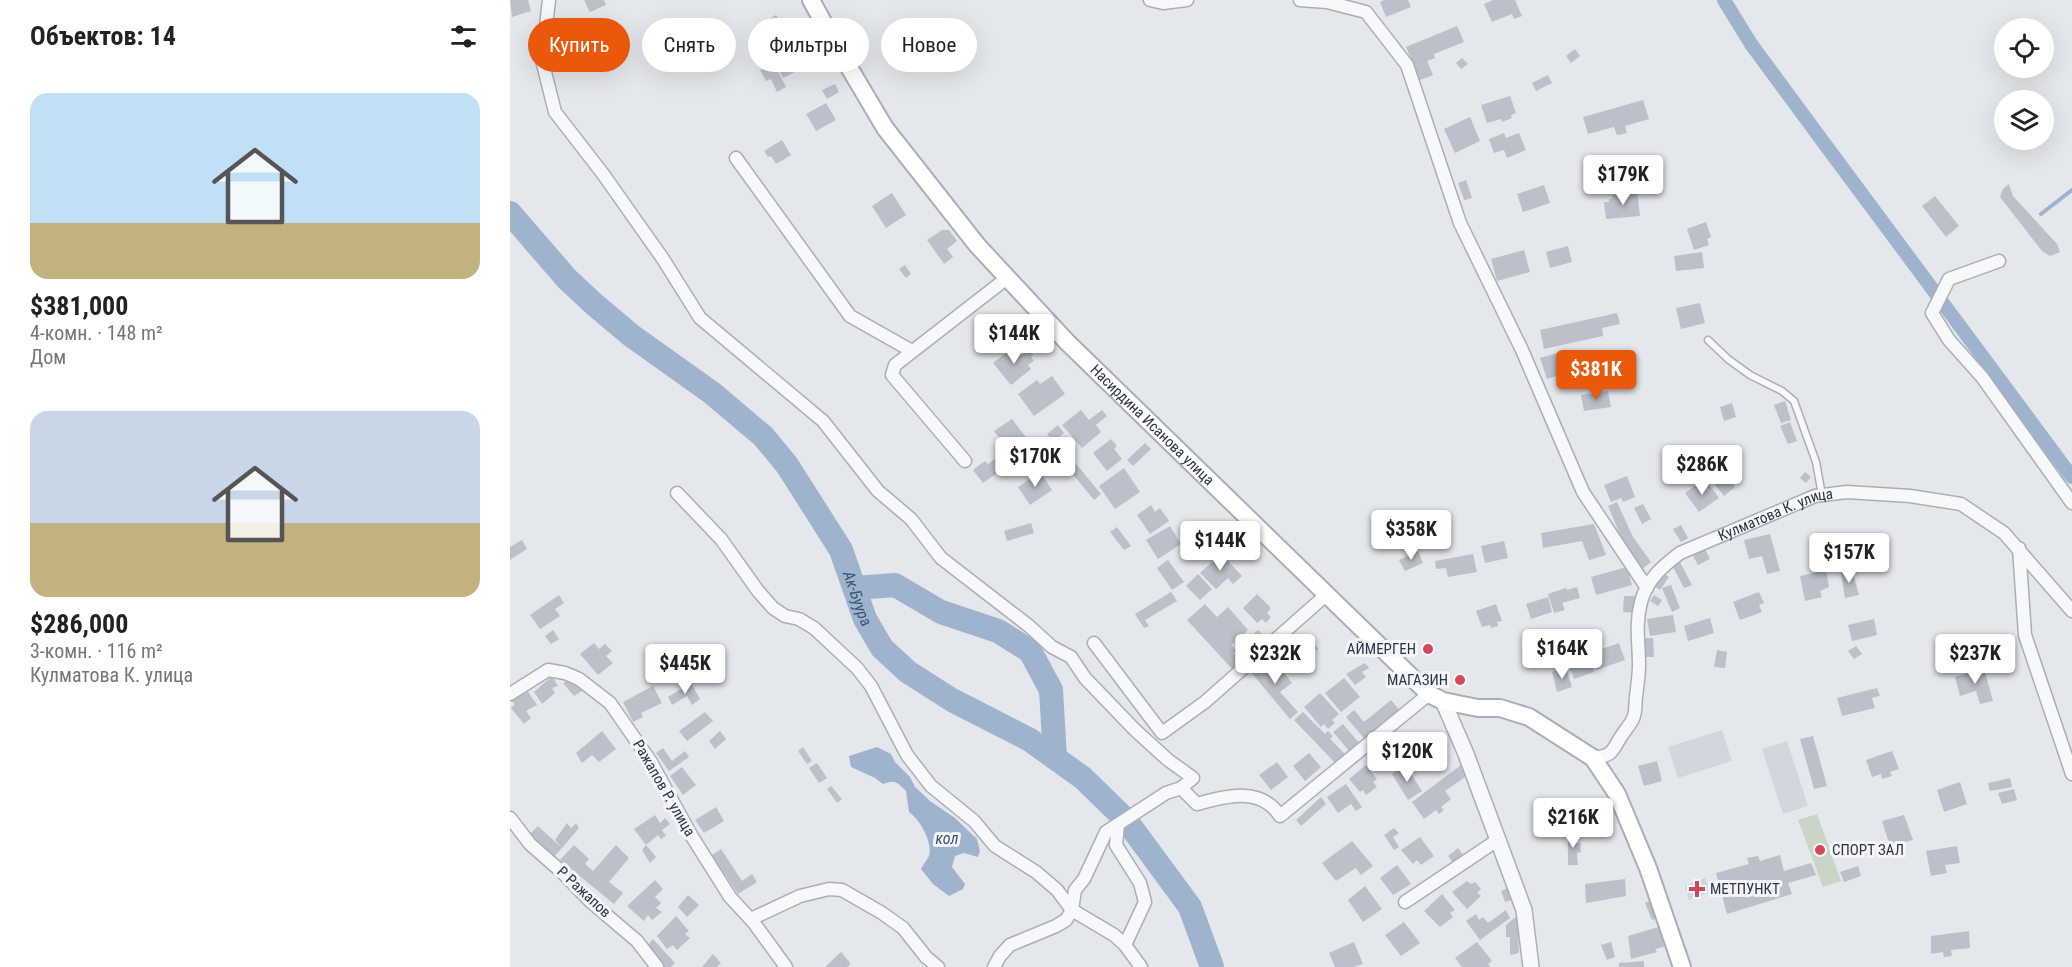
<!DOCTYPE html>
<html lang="ru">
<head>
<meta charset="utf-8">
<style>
	body { margin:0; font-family:"Roboto Condensed",sans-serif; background:#f6f6f6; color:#222; height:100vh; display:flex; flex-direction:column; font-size:22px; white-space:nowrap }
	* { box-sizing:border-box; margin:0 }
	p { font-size:20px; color:#767676 }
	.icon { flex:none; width:33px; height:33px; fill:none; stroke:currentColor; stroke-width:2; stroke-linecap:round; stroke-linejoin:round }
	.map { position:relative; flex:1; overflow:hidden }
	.side { display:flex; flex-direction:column; background:#fff; width:510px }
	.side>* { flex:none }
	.hud { position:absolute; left:18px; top:18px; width:570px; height:54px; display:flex; gap:12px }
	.fabs { position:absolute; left:1484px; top:18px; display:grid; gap:12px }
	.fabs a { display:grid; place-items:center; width:60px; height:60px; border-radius:50%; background:#fff; box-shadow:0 6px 24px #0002; font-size:30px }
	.price { position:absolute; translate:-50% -51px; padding:0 14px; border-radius:6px; background:#fff; color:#222; font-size:20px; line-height:39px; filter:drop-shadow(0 2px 3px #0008) }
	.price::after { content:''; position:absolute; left:50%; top:36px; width:18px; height:14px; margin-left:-9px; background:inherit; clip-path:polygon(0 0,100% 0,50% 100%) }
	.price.active { background:#ea580c; color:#fff }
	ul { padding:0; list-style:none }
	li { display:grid; align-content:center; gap:12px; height:318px; padding:0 30px }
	li span { display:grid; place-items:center; height:186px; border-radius:18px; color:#555 }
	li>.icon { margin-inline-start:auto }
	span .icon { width:108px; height:108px; fill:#fffc; stroke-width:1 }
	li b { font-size:26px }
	h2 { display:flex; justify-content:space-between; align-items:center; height:72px; padding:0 30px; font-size:26px }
	.tag { padding:0 21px; border-radius:27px; background:#fff; box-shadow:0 6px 24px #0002; font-size:21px; line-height:54px }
	.tag.active { background:#ea580c; color:#fff }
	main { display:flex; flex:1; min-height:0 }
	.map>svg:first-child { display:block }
</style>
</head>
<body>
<main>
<section class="side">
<h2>Объектов: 14<svg class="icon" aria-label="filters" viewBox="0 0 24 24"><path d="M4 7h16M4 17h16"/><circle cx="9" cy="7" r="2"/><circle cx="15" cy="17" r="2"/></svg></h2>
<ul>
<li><span style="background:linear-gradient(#bfe0f5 70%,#c2b280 0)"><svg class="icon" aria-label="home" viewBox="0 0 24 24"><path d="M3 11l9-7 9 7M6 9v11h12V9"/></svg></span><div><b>$381,000</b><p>4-комн. · 148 m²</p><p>Дом</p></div></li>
<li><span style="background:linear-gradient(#c9d6e8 60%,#c2b280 0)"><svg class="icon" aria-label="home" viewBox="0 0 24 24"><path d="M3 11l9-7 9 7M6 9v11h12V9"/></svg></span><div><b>$286,000</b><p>3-комн. · 116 m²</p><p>Кулматова К. улица</p></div></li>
</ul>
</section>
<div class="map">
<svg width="1562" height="967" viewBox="0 0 1562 967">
	<rect width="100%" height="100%" fill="#e4e7ec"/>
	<path fill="#d2d6de" d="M1212,730L1222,761L1168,778L1158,747Z
		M1277,741L1298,806L1273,814L1252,749Z
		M1195,878L1200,892L1179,900L1175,886Z"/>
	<path fill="#c9d6c5" d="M1307,814L1331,881L1313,887L1288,820Z"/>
	<path fill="#9fb4cc" d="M367,747L381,754L385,762L400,777L405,787L420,801L445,818L467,839L470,851L468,857L454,853L445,856L442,867L455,884L453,889L439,896L423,884L411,869C413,865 417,860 419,856C423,842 410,820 399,812L396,791C388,783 385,779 373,784L365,778L341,767L339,756Z"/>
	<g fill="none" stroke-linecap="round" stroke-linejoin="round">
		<path stroke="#9fb4cc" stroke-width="4" d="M1531,214L1562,190"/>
		<path stroke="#9fb4cc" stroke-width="14" d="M1214,0L1241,44L1311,139L1562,477"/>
		<g stroke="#9fb4cc" stroke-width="24">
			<path id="s1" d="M0,213L57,279L85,305L122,336L202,393L253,436L277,465L331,550L355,619L372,648L398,672L442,700L520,740L573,778L616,820L680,907L702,967"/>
			<path d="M345,588L385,585L431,612L488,631L520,651L541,690L545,758"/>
		</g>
	</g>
	<path fill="#bbc0ca" d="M0,0H18L21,11L2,17Z
		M74,0H94L96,5L80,12Z
		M874,0H898L901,7L876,17L870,2Z
		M983,0H1005L1012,16L1004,19L1002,14L982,22L974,4Z
		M266,15L275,33L257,42L248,25Z
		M947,26L954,42L924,54L925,58L917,61L923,75L910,80L896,47Z
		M1065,49L1070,56L1061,63L1056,56Z
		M282,52L291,69L273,78L264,61Z
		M952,58L958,64L951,69L946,63Z
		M264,64L276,87L267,92L261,79L256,81L250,70Z
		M1038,75L1042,83L1026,91L1022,83Z
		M325,84L329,92L317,99L312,90Z
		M1000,96L1006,113L1001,115L1002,118L992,122L991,119L977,123L971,105Z
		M1133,100L1139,119L1115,126L1117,133L1107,135L1104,127L1078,134L1073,117Z
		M316,103L326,120L306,131L296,114Z
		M960,117L970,141L945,153L934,129Z
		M994,133L996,138L1009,133L1016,150L997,158L994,150L984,153L979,139Z
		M272,140L281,155L266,164L261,156L258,157L254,151Z
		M956,180L962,198L954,200L948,183Z
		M1499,184L1503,196L1547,244L1550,252L1540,256L1532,251L1490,197L1493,189Z
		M1034,185L1040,203L1013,212L1007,194Z
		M1127,192L1130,216L1096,219L1094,202H1099V199L1103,198L1102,195Z
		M382,193L396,215L376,228L362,206Z
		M1425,196L1449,226L1436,237L1412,206Z
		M1196,222L1201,237L1197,239L1199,245L1184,250L1177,229Z
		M432,230H439L447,241L437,249L443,257L434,264L417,240Z
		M1058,246L1062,262L1040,268L1036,252Z
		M1014,250L1020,272L987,281L981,259Z
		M1192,252L1194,268L1166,271L1164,256Z
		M395,265L401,274L396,278L389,269Z
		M1190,303L1195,323L1171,329L1166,308Z
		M1107,313L1110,324L1092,328L1093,336L1034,349L1030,330Z
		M505,346L512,355L519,350L523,355L521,357L524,361L518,365L521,369L501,385L483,363Z
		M1054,351L1057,360L1049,362L1053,374L1037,379L1030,358Z
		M542,376L555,394L524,416L508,394L527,380L530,384Z
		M1098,391L1101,407L1074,411L1071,395Z
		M1275,401L1281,420L1271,423L1264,405Z
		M1222,403L1226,417L1214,421L1210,407Z
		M571,410L579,420L592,410L597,416L586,425L591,432L572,448L552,425Z
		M502,419L518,440L501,453L496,446L493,449L487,442L491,440L484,431Z
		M1280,422L1287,441L1278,444L1270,426Z
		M548,425L554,433L539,445L536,441L540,437L537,434Z
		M601,439L607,446L604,449L612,459L597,471L583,453Z
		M635,443L641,449L623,466L617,460Z
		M496,451L504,461L473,483L463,470L475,461L478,464Z
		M562,459L591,494L584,500L561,472L564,470L558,463Z
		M1204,459L1225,487L1214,496L1192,468Z
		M614,468L630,492L605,509L589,486Z
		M530,472L542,490L520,505L508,487Z
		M1295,472L1301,477L1296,483L1290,478Z
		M1117,476L1125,497L1113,502L1111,498L1101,502L1094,485Z
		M1195,479L1209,498L1189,512L1175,493Z
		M1107,502L1123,537L1141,562L1132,569L1113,542L1098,506Z
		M1133,504L1141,519L1132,524L1124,508Z
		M641,505L645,512L650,508L659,521L640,534L627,515Z
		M521,523L524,533L497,541L494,531Z
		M1084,524L1096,555L1079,560L1072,541L1033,548L1031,533Z
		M1171,525L1178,538L1171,542L1163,529Z
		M660,526L671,544L648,559L636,540Z
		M607,527L621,546L614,550L600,532Z
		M1260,534L1270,571L1257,574L1252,556L1239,559L1234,540Z
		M12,540L17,549L0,560V547Z
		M994,541L998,558L975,563L971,546Z
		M1195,549L1200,559L1188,565L1183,556Z
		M908,551L913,563L895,571L889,560Z
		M711,554L732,576L723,584L718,578L706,589L690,573Z
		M963,554L967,572L938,577L936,568L926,569L925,561Z
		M658,560L674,582L662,590L647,568Z
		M1170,562L1182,585L1174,588L1162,565Z
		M1117,567L1122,585L1086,595L1081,577Z
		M1316,570L1319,587L1310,591L1312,597L1295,601L1290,576Z
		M1342,570L1349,595L1335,598L1331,573Z
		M1153,573L1159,577L1150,590L1144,586Z
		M688,574L702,589L690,600L676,586Z
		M1161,585L1170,608L1162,612L1152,588Z
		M1067,587L1070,598L1052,603L1055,610L1044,613L1038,594L1056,588L1057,590Z
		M661,592L667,601L635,620L639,626L634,628L625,614Z
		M1249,592L1254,603L1249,605L1252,612L1230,620L1223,602Z
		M747,594L761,608L757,613L761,617L756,623L752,619L747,623L733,608Z
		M49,595L54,603L45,609L50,616L30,629L20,615Z
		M1144,595L1152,600L1148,606L1140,601Z
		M1114,596H1125L1124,613L1113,612Z
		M1038,597L1042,612L1021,619L1016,604Z
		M695,604L707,617L718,607L738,630L721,645L727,651L723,653L732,662L723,670L677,620Z
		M986,604L992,621L987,622L988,626L981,628L980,625L972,627L966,611Z
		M1163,615L1166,632L1140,636L1137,619Z
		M1200,618L1204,633L1178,641L1174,626Z
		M1364,619L1367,635L1342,641L1338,625Z
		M43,630L49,639L41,644L35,636Z
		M748,630L760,643L750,651L738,639Z
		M797,635L808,649L800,655L803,659L796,664L793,660L788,663L778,649Z
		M1134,638H1143L1144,657H1135Z
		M84,643L89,649L95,644L102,651L96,656L103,663L88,675L70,654Z
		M1109,643L1115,660L1086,670L1080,653Z
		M1346,646L1352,654L1344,659L1338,651Z
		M1207,650L1217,652L1215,668L1204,667Z
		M1079,657L1084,672L1064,679L1059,664Z
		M764,660L782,683L770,692L788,712L780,719L740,671L750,663L754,668Z
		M855,663L859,668L852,672L856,677L845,685L836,674Z
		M1056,668L1062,687L1047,692L1042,672Z
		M1474,668L1483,701L1470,704L1466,691L1450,696L1445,677Z
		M42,676L48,686L42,688L45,693L32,704L24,692Z
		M834,678L850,697L831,712L815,693Z
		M59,680L72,691L64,696L53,683Z
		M181,683L190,699L182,705L177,696L162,705L158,697Z
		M143,686L152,703L131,713L133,717L123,722L113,702Z
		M1367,688L1370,696L1362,698L1365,708L1332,716L1327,698Z
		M16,689L27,705L16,711L21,718L14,724L1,708L5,704L0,700Z
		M810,693L829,714L822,720L825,723L818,729L814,724L811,727L794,707Z
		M881,700L893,714L858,743L836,717L844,710L854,722Z
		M195,712L203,721L177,741L169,731Z
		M793,712L815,734L818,731L823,736L820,739L838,757L828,766L784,720Z
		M833,724L851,745L841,753L823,732Z
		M92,731L106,749L89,762L82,755L72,763L66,753Z
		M210,731L216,739L205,749L199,741Z
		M1303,736L1317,786L1304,789L1290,739Z
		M891,740L901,755L882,768L871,753Z
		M293,747L302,761L297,764L288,751Z
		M153,748L162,761L175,751L179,757L159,771L146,753Z
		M1382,751L1389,769L1380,772L1382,776L1372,779L1371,774L1362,777L1356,760Z
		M799,753L811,767L795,781L783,766Z
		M1147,761L1152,781L1134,786L1128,766Z
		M767,762L778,777L761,790L749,775Z
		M307,763L317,778L309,783L299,768Z
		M856,765L867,779L863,782L867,787L856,795L853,790L850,792L839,779Z
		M895,765L912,791L898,800L882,774Z
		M951,765L958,775L935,791L941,799L931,807L934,810L929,814L926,810L914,819L902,802Z
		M172,767L186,785L173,795L160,776Z
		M1500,778L1502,787L1480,791L1478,783Z
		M1450,782L1457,804L1434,812L1427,790Z
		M836,784L852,807L846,811L841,804L828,813L817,797Z
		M321,786L332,799L327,803L317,789Z
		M1504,789L1507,800L1492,804L1488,793Z
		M811,797L816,804L791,826L786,820Z
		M206,807L214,821L194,833L185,820Z
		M145,815L150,823L155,818L160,824L152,830L156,836L151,839L148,835L136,845L124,829Z
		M1394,815L1403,840L1380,846L1372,821Z
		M57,823L61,828L66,823L69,828L52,848L42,859L20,834L28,826L52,848L45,840Z
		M884,828L889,833L883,837L889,847L884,850L874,835Z
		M1058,832H1067L1065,844L1070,843L1071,852L1067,853L1068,865H1058Z
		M910,837L924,856L911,865L907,860L903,864L891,850Z
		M842,841L863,866L851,875L846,868L826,881L812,863Z
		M64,845L79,859L75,864L83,871L106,845L119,858L99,882L113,893L104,904L50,860Z
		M136,845L146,857L140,863L132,850Z
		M1447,846L1450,863L1435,865L1437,873L1421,876L1416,851Z
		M948,848L954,856L944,864L938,856Z
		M211,849L232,881L242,874L247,882L228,894L202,855Z
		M1270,855L1274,871L1301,863L1306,875L1278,883L1282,894L1217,914L1206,873L1239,864L1237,858L1248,856L1250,861Z
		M887,865L901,884L883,895L870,878Z
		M1348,866L1351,876L1334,882L1330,872Z
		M1115,879L1116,896L1076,903L1075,884Z
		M145,880L153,889L145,897L151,903L146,908L152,912L142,920L138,915L134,921L117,906Z
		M957,881L961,884L965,882L971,889L967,893L971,896L957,909L942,892Z
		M855,886L872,909L853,922L838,900Z
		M998,888L1002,900L995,902L991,891Z
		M932,894L945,910L940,913L943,917L930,927L914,911Z
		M178,895L189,905L177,917L168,907Z
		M1142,900L1149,917L1142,920L1135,903Z
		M996,910L1000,918L970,940L956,921L966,914L969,920L973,917L978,923Z
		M166,916L179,931L175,934L180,938L167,950L163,945L157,949L147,936Z
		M1007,916L1009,953L1000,955V937H996V925Z
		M894,922L910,943L891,956L875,935Z
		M1152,926L1160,945L1145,949L1147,952L1121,959L1118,936Z
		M1459,931L1460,948L1441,950L1442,956L1434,957L1433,952L1421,954V936Z
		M143,939L165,963L161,967H153L137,946Z
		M844,942L853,964L844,967H825L819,953Z
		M967,942L982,961L978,964L980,967H952L945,958Z
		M1101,942L1105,957L1097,960L1091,945Z
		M331,952L341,964L337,967H315Z
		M203,954L211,963L207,967H192Z
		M1134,961V967H1109V963Z"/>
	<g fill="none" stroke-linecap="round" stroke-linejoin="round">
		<defs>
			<path id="service" d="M1198,340L1218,359L1240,375L1272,391L1284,401L1306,462L1312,495"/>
			<g id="minor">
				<path d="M39,0L32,60L45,112L93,174L153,259L190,318L313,421L368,491L401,519L431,558L519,626L542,647L561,657L575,678L625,730L658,760L683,778L671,788"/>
				<path d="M640,0L653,3L677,0"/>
				<path d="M790,0L817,2L856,12L897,65L950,223L1012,350L1073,492L1137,588"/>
				<path d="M226,158L340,316L402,351"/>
				<path d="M1489,261L1439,279L1422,313L1439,340L1472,377L1562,503"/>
				<path d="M455,461L382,375L385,365L497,278"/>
				<path d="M167,493L211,539L248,591L263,608L275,616L289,619L304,628L347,668L361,686L397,755L421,786L464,821L485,846L526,872L547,890L562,910L604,935L615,945"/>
				<path d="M1509,548L1515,635L1562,774"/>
				<path d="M584,643L652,733L695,702L816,595"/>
				<path d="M0,694L38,670L55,673L69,679L100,703L141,762L181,835L220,897L244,923L276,967"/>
				<path id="s2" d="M1083,758C1104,756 1102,750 1112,735C1116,729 1122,723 1124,716C1126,710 1125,703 1126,697C1127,687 1129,676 1129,665C1129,643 1125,624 1131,602C1137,579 1153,566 1170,553L1305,496L1337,492L1400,496L1451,504L1494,533L1562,611"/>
				<path d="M0,818L20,844L53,873L80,901L127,941L147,967"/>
				<path d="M608,825L606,845L630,883L635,902L615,945L631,967"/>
				<path d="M895,902L989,839"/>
				<path d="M241,919L290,896L319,889L332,890L372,913L393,928L416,957L428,967"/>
				<path d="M484,967L490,956L500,945L546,926L556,920L562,910L565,890L574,879L596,832L656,793L671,788L687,804C715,796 751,786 770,816L919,694"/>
			</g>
			<path id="tertiary" d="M933,701L956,754L1014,910L1021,967"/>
			<g id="secondary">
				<path id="s3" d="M301,0L324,42L375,128L467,245L557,342L919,694L933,701L968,708H990L1019,717L1083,758L1107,794L1138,868L1172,967"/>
			</g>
		</defs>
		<use href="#service" stroke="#a9aeb7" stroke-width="9"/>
		<use href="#minor" stroke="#a9aeb7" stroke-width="15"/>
		<use href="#tertiary" stroke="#a9aeb7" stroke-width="18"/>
		<use href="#secondary" stroke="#a9aeb7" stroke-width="20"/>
		<use href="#service" stroke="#f7f8fa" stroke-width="6"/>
		<use href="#minor" stroke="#f7f8fa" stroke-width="12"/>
		<use href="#tertiary" stroke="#f7f8fa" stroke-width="15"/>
		<use href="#secondary" stroke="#fff" stroke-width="16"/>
	</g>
	<g fill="#d1495b" stroke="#f4f6f9" stroke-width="2">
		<circle cx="918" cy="649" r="6"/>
		<circle cx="950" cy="680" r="6"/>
		<circle cx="1310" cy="850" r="6"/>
		<path d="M1184 880h6v6h6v6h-6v6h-6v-6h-6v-6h6z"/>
	</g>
	<g text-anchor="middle" stroke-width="6" stroke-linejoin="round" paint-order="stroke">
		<g font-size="15" fill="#2b3445" stroke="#f4f6f9">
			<text dy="5" stroke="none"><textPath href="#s3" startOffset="548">Насирдина Исанова улица</textPath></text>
			<text dy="5" stroke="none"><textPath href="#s2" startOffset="344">Кулматова К. улица</textPath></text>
			<text transform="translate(154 788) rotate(60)" y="5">Ражапов Р. улица</text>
			<text transform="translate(74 892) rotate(43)" y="5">Р Ражапов</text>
		</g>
		<g font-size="15" fill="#2b3445" stroke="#f4f6f9" text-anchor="end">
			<text x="906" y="654">АЙМЕРГЕН</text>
			<text x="938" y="685">МАГАЗИН</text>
			<text x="1322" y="855" text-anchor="start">СПОРТ ЗАЛ</text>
			<text x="1200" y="894" text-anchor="start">МЕТПУНКТ</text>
		</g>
		<g font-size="16" font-style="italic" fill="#34527a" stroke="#f4f6f9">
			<text dy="6" stroke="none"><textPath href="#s1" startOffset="528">Ак-Буура</textPath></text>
			<text x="437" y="844">кол</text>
		</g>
	</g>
</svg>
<div class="fabs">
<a><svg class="icon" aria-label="locate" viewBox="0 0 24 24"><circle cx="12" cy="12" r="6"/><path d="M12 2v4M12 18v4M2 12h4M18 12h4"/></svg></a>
<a><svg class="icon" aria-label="layers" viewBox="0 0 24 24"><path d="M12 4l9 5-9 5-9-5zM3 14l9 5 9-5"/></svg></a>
</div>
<b class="price" style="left:1113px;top:206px">$179K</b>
<b class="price" style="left:504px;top:365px">$144K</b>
<b class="price active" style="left:1086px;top:401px">$381K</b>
<b class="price" style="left:525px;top:488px">$170K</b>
<b class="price" style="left:1192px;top:496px">$286K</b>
<b class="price" style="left:901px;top:561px">$358K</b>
<b class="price" style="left:710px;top:572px">$144K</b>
<b class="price" style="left:1339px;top:584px">$157K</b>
<b class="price" style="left:1052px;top:680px">$164K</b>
<b class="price" style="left:765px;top:685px">$232K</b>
<b class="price" style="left:1465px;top:685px">$237K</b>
<b class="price" style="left:175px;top:695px">$445K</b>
<b class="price" style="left:897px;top:783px">$120K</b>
<b class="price" style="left:1063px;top:849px">$216K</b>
<div class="hud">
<a class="tag active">Купить</a>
<a class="tag">Снять</a>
<a class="tag">Фильтры</a>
<a class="tag">Новое</a>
</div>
</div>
</main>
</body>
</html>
